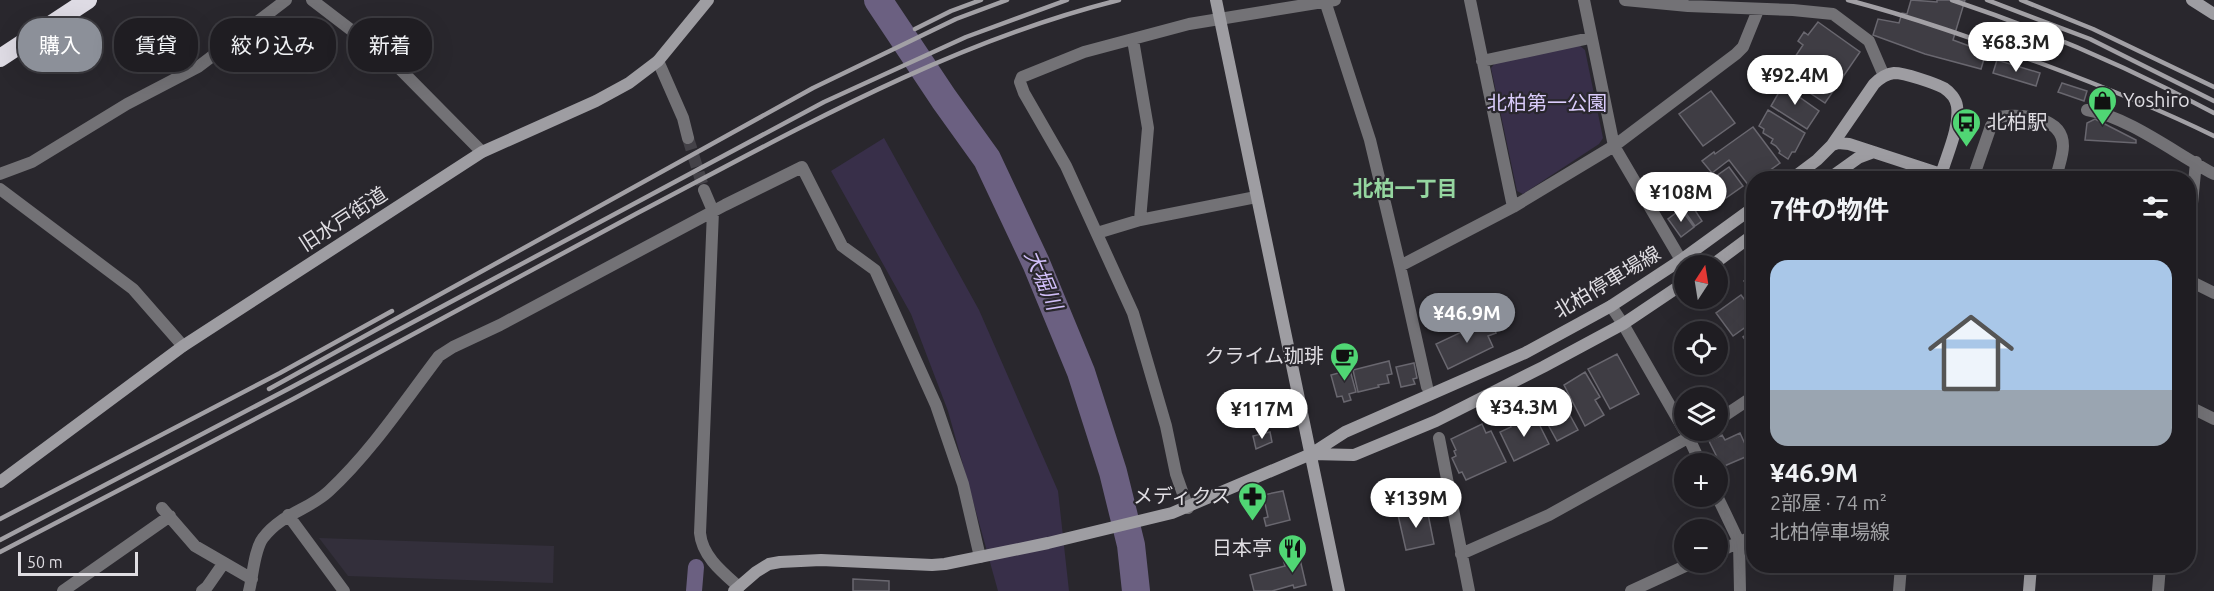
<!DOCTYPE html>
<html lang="ja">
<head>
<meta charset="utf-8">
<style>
	body { margin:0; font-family:Ubuntu,"Noto Sans JP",sans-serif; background:#2c2a2f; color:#f1f3f6; height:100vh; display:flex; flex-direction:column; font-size:22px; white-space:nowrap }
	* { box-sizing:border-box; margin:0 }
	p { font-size:20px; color:#a1a2a5 }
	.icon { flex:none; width:33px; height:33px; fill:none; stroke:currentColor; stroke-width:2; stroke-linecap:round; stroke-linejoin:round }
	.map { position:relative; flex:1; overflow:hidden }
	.sheet { position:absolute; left:1746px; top:171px; width:450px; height:402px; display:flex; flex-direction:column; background:#1f1d22; border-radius:24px; box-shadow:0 6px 24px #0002,0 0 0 2px #3c3b40 }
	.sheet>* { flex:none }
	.guide { position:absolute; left:18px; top:18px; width:570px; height:54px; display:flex; gap:12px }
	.needle { width:39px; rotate:12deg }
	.tools { position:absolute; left:1674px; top:255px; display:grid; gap:12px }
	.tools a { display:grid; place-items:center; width:54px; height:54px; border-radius:50%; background:#1f1d22; box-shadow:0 6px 24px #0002,0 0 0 2px #3c3b40; font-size:30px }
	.scale { position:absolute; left:18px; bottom:15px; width:120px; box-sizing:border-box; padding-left:6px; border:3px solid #dfdde2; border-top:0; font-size:16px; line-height:21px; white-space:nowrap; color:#dfdde2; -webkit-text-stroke:4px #29272d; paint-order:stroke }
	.price { position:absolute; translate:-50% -51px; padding:0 14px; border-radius:21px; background:#fff; color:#222; font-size:20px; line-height:39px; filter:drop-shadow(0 2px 3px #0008) }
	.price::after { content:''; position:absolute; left:50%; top:36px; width:18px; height:14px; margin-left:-9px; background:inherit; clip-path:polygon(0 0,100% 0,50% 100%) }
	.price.selected { background:#8c9099; color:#fff }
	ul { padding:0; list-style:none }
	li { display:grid; align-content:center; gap:12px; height:318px; padding:0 24px }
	li span { display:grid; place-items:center; height:186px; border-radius:18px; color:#555 }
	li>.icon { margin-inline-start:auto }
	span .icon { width:108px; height:108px; fill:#fffc; stroke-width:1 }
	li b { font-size:26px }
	h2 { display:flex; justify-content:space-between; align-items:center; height:72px; padding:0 24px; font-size:26px }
	.pill { padding:0 21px; border-radius:24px; background:#1f1d22; box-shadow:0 6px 24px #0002,0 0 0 2px #3c3b40; font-size:21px; line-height:54px }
	.pill.selected { background:#8c9099; color:#fff }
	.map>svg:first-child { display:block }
</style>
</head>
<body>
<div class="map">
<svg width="2214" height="591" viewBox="0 0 2214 591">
	<rect width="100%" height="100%" fill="#29272d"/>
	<path fill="#332f3b" d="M319,538L554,546L553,583L348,576Z"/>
	<path fill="#382f49" d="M1579,45L1585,50L1603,138L1599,144L1523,194L1517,191L1491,68L1496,62Z
		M884,138L979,310L1058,491L1069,591H998L948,411L911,314L831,171Z"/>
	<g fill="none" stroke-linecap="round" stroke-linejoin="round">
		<path stroke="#6b6081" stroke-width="16" d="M694,591L696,567"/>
		<path stroke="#6b6081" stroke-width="28" d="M878,0L944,99L987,159L1036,263L1081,372L1113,472L1131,545L1136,591"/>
	</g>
	<path fill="#3f3d44" stroke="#69676f" stroke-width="1.5" d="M1911,0L1937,2V0H1965L1953,40L1983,51L1981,58L1984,59L1981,69L1925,54L1873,35L1878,19L1899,23L1902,13L1907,14Z
		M1818,22L1860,52L1825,103L1783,75L1803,45L1798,41L1804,32L1808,35Z
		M1997,60L2040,73L2036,86L1993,73Z
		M1785,82L1801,91L1798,96L1819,111L1807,129L1771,106Z
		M2062,83L2087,91L2084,101L2058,92Z
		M1711,91L1735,123L1703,146L1679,114Z
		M1768,110L1805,133L1795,152H1792L1788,159L1779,153L1780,151L1776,146L1771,143L1773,139L1763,133L1764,129L1759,126Z
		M2095,119L2136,140V143L2085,140L2087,123Z
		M1753,127L1780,163L1759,178H1754V182L1749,186L1729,160L1712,173L1702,161L1714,152L1715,154Z
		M1729,167L1743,186L1726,198L1712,179Z
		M1691,204L1702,221L1695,226L1683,209Z
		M1681,209L1694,227L1681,237L1668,219Z
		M1754,267V295H1753L1744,281L1748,278L1745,273Z
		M1741,295L1754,312V321L1733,336L1716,313Z
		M1489,319L1496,333L1488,336L1493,347L1448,369L1436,344Z
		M1754,329V351L1743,337Z
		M1617,354L1639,394L1610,409L1588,369Z
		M1389,361L1392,374L1387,375L1389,383L1378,385L1379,387L1358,392L1353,370Z
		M1414,363L1417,378L1413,379L1415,384L1401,387L1396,367Z
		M1350,370L1356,392L1349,394L1351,400L1344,402L1342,396L1337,397L1331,375Z
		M1585,372L1600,397L1595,400L1604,415L1585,426L1564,385Z
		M1555,388L1578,430L1557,441L1534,399Z
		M1534,414L1549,444L1514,461L1500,432L1511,427L1510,425L1517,421L1518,424Z
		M1482,424L1486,433L1491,431L1506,462L1466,480L1462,472L1459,473L1452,458L1456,456L1454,451L1456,450L1451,439Z
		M1270,432L1272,442L1256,449L1253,436Z
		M1740,433L1750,455L1722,467L1709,441L1722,435L1725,440Z
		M1283,491L1290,520L1266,526L1264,518L1268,517L1263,495Z
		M1427,509L1434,544L1406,550L1398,515Z
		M1299,555L1306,585L1294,588L1293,585L1272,591H1254L1250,575L1285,566L1283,559Z
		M853,579L889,581V591H853Z"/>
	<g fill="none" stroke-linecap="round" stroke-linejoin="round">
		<path stroke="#444248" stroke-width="12" stroke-dasharray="12 6" stroke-linecap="butt" d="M688,138L704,190"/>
		<path stroke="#737276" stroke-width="12" d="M312,0L393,62L482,152
			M1470,0L1513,207
			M1584,0L1614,146L1681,260
			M1625,0L1688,6L1793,10L1833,14L1869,41L1884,76
			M1325,1L1370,140L1400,266L1513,207L1614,146L1736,54L1743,47L1758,10
			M1133,40L1148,128L1140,220
			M658,61L683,118L688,138
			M1482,61L1590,38
			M2087,110C2129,117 2176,154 2214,174
			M0,174L32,162L127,104L198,67L286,0
			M1973,178L1991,126L1999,117C2021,114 2063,116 2063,146C2063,156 2058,168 2056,178
			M0,189L133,289L183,346
			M704,190L713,211L700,533C702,556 722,572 739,587
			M1097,233L1140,220L1256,197
			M2188,245L2196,162
			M1400,266L1427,387
			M2188,280L2214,293
			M1611,306L1623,324L1684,430
			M2188,406L2214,419
			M1718,420L1754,396
			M1686,432L1701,464
			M1439,438L1469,591
			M1717,496L1739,542L1718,552
			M162,508L195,546L252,579
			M1188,508L1176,474L1166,426L1133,313L1066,166L1024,93L1020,82L1022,77L1084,52L1189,24L1335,0
			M288,515L344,591
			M1461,554L1549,515L1702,430
			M63,591L170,516
			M202,591L207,587L223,564
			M249,591C253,576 254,550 263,538C282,513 309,510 329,491C371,452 404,402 439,356L453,347L500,325L725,205L802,167L842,246L875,270L936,405L963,484L980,557
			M1631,591L1694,562
			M1740,591L1739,542L1754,536
			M1899,591L1901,566
			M2158,591L2160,566"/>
		<path stroke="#9e9da2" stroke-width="12" d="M1216,0L1339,591
			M2192,0L2214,14
			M1832,145L1838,143L1849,144L1953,178
			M1793,178L1817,160L1832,145L1874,84C1880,78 1886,74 1894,73C1905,73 1934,83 1944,88C1950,92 1956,99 1957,106C1960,128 1947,154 1941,175
			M1830,178L1858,158L1874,152
			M1711,266L1754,234
			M1312,454L1354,455L1436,421L1543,367L1623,324L1684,283
			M0,482L183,346L482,152L596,101L629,83L658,61L708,0
			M734,591L756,572L769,564L780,562L821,560L932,565L945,564L1048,543L1172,513L1311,454L1345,432L1525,353L1580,323L1611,306L1681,260L1754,207
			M2029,591L2031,566"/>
		<path stroke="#dedbe4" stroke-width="18" d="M0,58L88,0"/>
		<path stroke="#a2a0a5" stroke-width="4.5" d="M1848,0C1913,17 1977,40 2040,63C2099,85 2157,108 2214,136
			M1952,0C2042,30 2130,68 2214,113
			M1987,0L2090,39L2214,101
			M2021,0L2093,29L2214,87
			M915,29L951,11L981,0
			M269,389L813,88L956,19L1007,0
			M0,519L280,373L392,311
			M0,540L290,388L824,102L966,37L1067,0
			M0,552C98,501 197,450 295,398C408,338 519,276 632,216C789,134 946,43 1119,0"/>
	</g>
	<defs>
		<symbol id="shop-pin" viewBox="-11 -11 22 30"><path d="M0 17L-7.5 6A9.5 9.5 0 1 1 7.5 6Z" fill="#50d674" stroke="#29272d"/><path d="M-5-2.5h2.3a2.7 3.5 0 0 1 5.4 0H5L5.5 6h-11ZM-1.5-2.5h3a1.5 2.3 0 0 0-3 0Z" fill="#111"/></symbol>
		<symbol id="bus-pin" viewBox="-11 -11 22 30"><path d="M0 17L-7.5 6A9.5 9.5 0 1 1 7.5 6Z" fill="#50d674" stroke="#29272d"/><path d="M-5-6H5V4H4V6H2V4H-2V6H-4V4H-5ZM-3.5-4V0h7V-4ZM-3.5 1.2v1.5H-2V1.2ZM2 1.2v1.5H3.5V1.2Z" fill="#111"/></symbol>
		<symbol id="cafe-pin" viewBox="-11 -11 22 30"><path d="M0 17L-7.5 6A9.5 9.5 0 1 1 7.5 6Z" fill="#50d674" stroke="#29272d"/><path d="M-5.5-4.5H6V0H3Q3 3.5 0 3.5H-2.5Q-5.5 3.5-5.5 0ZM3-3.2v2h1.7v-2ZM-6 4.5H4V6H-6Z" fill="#111"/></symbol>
		<symbol id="pharmacy-pin" viewBox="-11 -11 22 30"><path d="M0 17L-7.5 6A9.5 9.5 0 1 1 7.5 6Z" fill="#50d674" stroke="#29272d"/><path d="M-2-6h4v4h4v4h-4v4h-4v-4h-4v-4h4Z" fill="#111"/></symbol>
		<symbol id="restaurant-pin" viewBox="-11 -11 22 30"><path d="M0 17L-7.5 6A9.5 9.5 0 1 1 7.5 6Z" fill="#50d674" stroke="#29272d"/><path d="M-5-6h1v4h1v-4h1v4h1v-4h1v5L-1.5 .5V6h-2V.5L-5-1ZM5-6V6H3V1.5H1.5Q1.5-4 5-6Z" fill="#111"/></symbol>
	</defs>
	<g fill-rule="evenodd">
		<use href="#shop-pin" x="2086" y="84" width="33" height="45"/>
		<use href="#bus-pin" x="1950" y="106" width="33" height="45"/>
		<use href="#cafe-pin" x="1328" y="340" width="33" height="45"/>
		<use href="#pharmacy-pin" x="1236" y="480" width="33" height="45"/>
		<use href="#restaurant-pin" x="1276" y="532" width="33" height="45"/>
	</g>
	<g text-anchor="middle" stroke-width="4.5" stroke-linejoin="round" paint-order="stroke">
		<g font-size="20" fill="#dfdde2" stroke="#29272d" text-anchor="end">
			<text x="2123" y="107" text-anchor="start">Yoshiro</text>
			<text x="1987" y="129" text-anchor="start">北柏駅</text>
			<text x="1324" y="363">クライム珈琲</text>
			<text x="1231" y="503">メディクス</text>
			<text x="1272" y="555">日本亭</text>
		</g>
		<g font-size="20" fill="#daccfb" stroke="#29272d">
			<text x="1547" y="110">北柏第一公園</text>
		</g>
		<g font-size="20" fill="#dfdde2" stroke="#29272d">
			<text transform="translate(343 219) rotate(-33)" y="7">旧水戸街道</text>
			<text transform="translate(1607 282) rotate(-31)" y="7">北柏停車場線</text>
		</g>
		<g font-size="21" font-weight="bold" fill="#95d6a0" stroke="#29272d">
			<text x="1405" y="196">北柏一丁目</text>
		</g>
		<g font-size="21" font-style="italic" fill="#d0bef8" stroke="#29272d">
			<text transform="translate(1043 280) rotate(67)" y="7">大堀川</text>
		</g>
	</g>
</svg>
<div class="tools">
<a><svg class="needle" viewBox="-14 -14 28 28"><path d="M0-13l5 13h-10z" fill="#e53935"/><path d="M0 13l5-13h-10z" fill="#a1a2a5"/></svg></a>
<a><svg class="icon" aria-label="locate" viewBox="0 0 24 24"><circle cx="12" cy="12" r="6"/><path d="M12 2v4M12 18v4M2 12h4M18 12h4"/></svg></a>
<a><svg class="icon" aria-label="layers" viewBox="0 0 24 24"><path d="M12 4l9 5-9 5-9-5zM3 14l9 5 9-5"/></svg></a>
<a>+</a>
<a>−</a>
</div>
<div class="scale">50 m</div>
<b class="price" style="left:2016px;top:73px">¥68.3M</b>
<b class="price" style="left:1795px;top:106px">¥92.4M</b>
<b class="price" style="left:1681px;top:223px">¥108M</b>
<b class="price selected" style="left:1467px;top:344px">¥46.9M</b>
<b class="price" style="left:1524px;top:438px">¥34.3M</b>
<b class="price" style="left:1262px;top:440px">¥117M</b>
<b class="price" style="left:1416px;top:529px">¥139M</b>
<div class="guide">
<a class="pill selected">購入</a>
<a class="pill">賃貸</a>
<a class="pill">絞り込み</a>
<a class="pill">新着</a>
</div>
<section class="sheet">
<h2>7件の物件<svg class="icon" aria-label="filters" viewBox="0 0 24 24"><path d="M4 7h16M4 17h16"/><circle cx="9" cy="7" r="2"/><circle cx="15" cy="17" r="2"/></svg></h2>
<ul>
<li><span style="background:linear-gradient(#a9c7e8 70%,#9aa5b1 0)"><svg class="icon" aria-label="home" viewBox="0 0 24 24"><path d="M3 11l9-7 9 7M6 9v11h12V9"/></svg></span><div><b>¥46.9M</b><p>2部屋 · 74 m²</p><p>北柏停車場線</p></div></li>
</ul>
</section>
</div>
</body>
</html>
